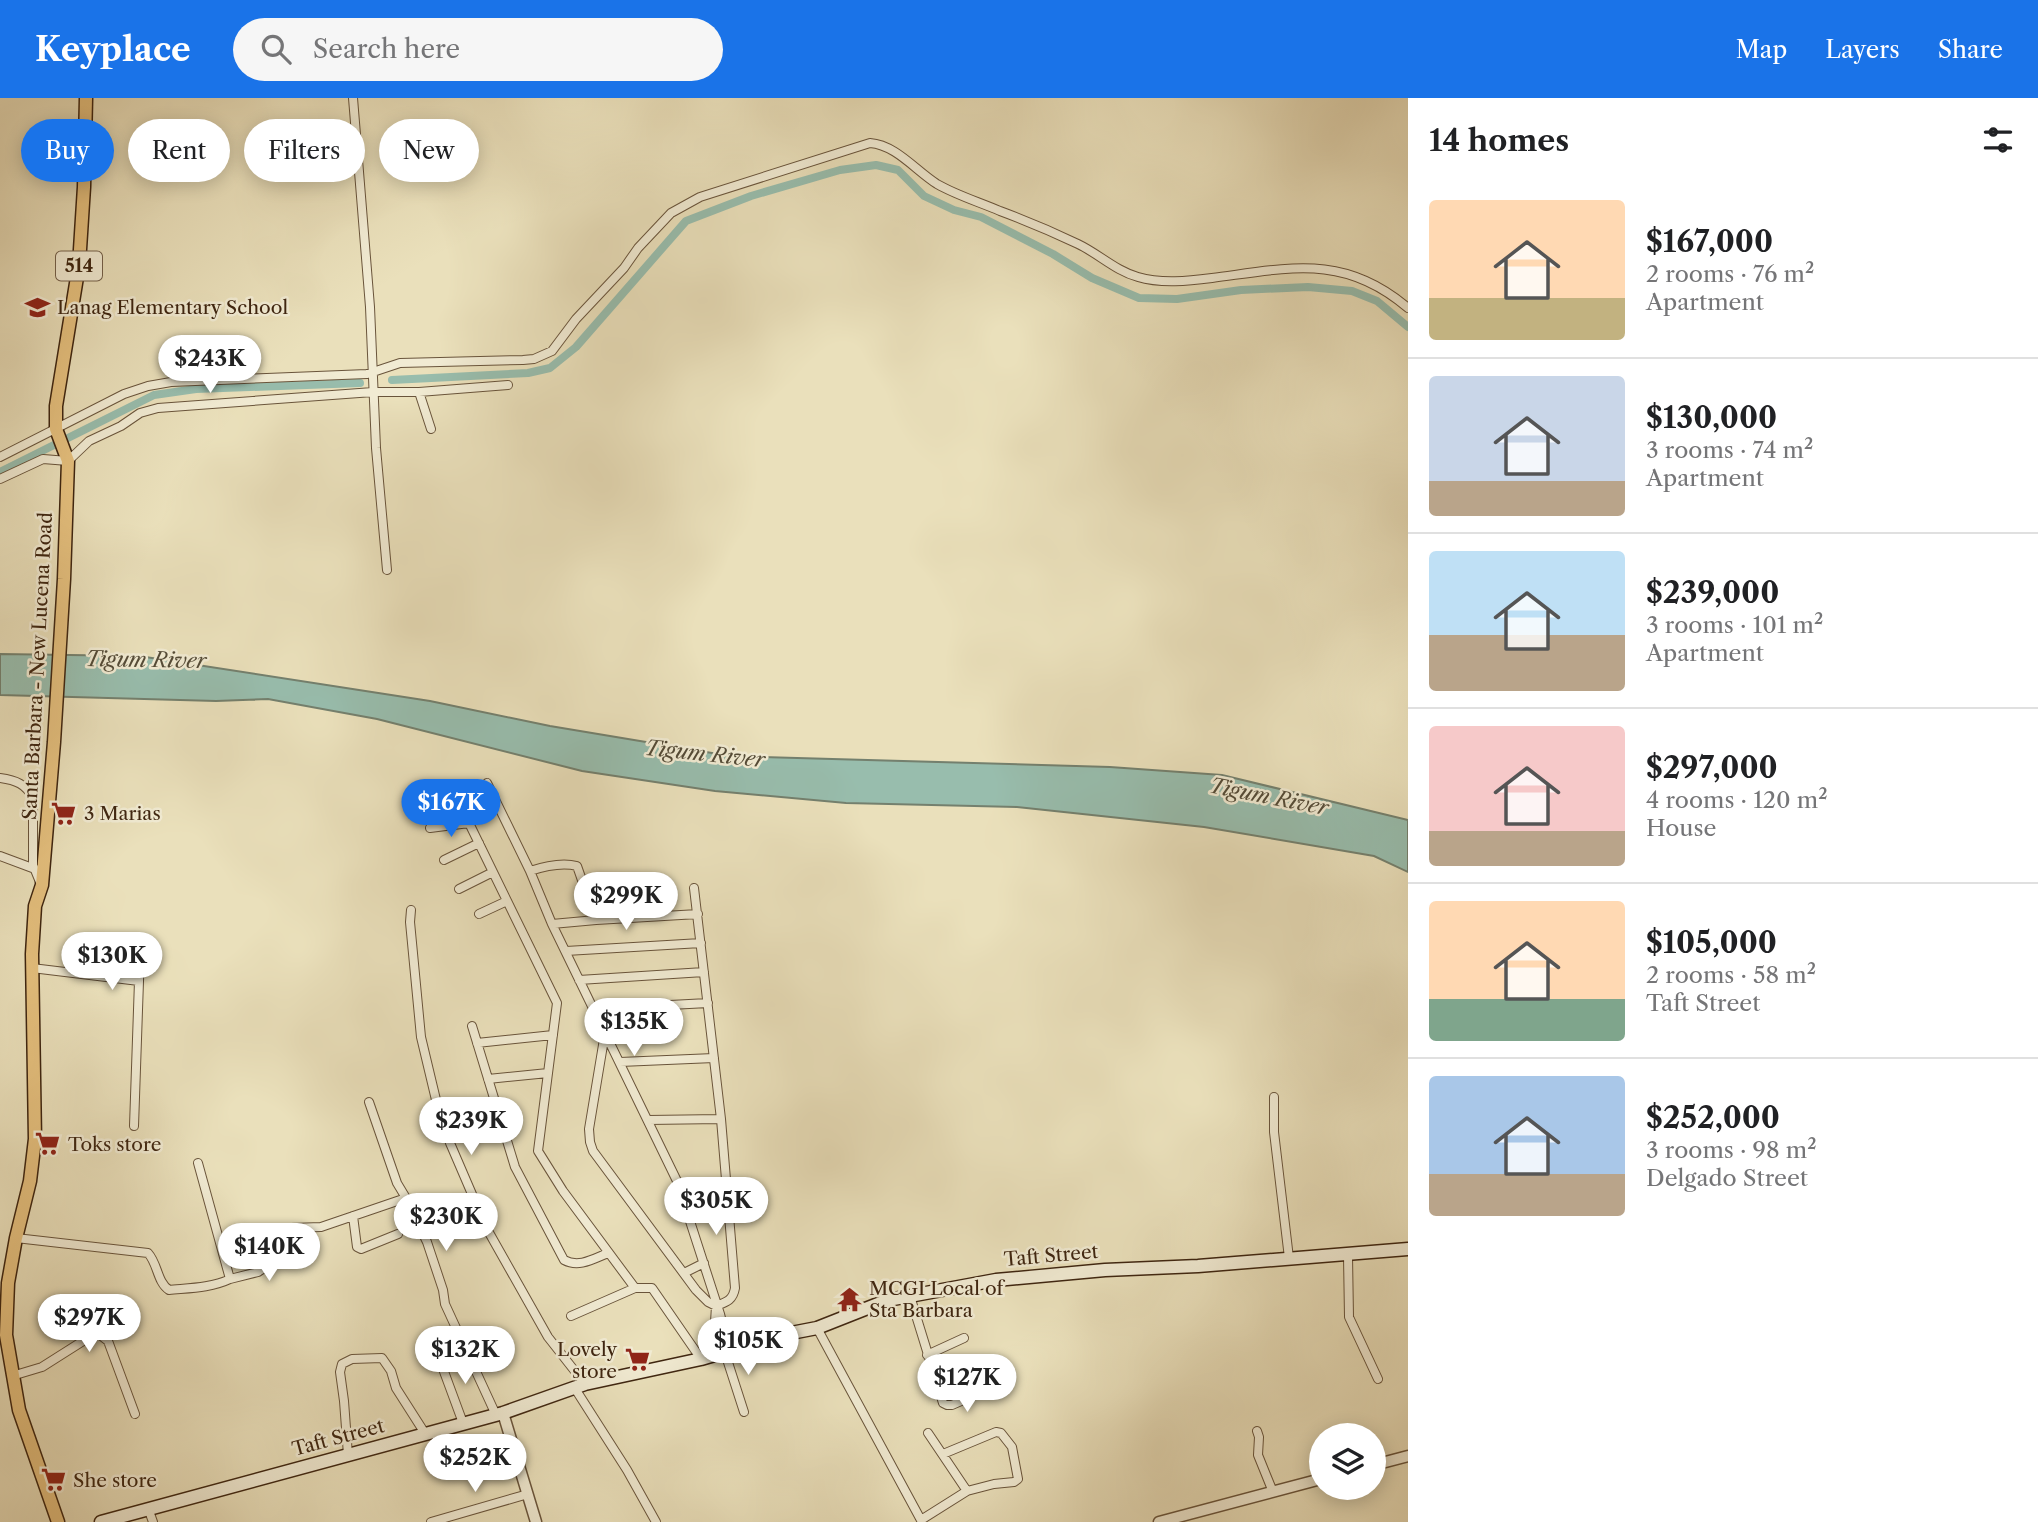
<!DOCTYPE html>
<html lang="en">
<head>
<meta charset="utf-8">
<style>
	body { margin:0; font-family:"Libre Caslon Text",serif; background:#f6f6f6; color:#202124; height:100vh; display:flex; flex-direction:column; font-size:26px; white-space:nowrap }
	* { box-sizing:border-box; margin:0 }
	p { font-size:23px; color:#757577 }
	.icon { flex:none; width:38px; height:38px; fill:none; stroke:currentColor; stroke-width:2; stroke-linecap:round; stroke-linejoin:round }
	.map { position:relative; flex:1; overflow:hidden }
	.details { display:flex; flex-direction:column; background:#fff; width:630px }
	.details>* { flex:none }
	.banner { position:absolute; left:21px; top:21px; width:665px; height:63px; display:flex; gap:14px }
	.controls { position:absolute; left:1309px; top:1325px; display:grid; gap:14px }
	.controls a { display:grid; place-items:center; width:77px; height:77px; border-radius:50%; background:#fff; box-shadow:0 4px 18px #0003; font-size:35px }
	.price { position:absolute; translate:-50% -60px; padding:0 16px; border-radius:24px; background:#fff; color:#222; font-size:23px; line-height:46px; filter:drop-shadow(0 2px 4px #0008) }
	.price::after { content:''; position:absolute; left:50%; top:42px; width:21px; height:16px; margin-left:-10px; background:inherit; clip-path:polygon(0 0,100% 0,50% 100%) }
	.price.active { background:#1a73e8; color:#fff }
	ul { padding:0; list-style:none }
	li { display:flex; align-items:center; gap:21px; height:175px; padding:0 21px }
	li+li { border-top:2px solid #e0e0e0 }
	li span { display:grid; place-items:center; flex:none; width:196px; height:140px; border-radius:7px; color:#555 }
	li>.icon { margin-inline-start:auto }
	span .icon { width:84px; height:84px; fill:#fffc; stroke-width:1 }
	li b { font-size:30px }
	h2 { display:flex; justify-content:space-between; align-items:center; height:84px; padding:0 21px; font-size:30px }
	.tag { padding:0 24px; border-radius:32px; background:#fff; box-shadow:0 4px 18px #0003; font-size:24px; line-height:63px }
	.tag.active { background:#1a73e8; color:#fff }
	header { display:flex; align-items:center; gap:42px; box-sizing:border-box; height:98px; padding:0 35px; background:#1a73e8; color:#fff }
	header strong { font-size:33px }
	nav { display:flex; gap:38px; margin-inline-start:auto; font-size:24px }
	.search { width:490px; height:63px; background:#f6f6f6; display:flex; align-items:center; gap:18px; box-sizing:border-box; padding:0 24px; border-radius:38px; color:#757577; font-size:26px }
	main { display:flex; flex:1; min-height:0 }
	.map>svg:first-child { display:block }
</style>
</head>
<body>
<header>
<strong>Keyplace</strong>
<div class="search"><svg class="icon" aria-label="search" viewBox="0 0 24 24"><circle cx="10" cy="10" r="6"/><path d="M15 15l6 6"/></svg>Search here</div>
<nav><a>Map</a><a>Layers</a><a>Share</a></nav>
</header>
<main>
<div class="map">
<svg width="1408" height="1424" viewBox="0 0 1408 1424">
	<rect width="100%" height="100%" fill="#eae0bb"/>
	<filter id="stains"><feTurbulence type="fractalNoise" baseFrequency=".00286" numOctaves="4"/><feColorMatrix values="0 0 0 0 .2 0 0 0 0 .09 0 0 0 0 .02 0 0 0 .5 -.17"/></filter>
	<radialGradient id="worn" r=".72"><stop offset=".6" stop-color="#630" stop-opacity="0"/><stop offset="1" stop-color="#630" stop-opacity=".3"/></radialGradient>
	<path fill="#98bdad" stroke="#74806e" stroke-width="2" d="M0,556L139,558L430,603L550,628L730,658L1110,669L1222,677L1408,722V774L1374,758L1204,729L1017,709L846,705L715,693L582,673L377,621L268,601L216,603L0,597Z"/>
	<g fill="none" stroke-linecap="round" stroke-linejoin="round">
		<path stroke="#98bdad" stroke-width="8" d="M392,282L528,275L550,270L576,249L686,123L751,98L840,72L876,67L898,72L924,98L954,112L981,119L1053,156L1092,180L1139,200L1177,201L1241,192L1308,189L1352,193L1377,203L1408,229
			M0,374L154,297L196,291L360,285"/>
		<defs>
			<path id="minor" d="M353,0L370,209L376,350L387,472
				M419,294L431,331
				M0,359L124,296L148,288L171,284L367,276L400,265L523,262L534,261L552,253L576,221L624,170L638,150L671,115L700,99L870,45C896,47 915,72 937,86C956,97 979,104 1000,113C1027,123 1053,134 1078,146C1099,156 1116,173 1138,179C1161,186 1189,183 1212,180C1289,170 1344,155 1408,210
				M0,381L43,361L68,363L89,343L121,328L140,315L158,310L373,294H419L508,287
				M0,680C15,682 27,686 33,701V767L40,784
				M487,685L530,773
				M430,730L469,725L557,905L538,1053L563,1093L635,1190H652L701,1261
				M0,758L35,771
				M444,762L479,745
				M459,791L493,774
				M411,812L410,824L421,939L437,1006L450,1045L487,1131L548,1239L585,1286
				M479,816L507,803
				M596,822L577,768C562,764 545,768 530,773L552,826L677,1083L720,1216L729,1253
				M552,826L596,822L698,816
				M566,853L701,845
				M32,870L139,883L140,850
				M579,882L704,874
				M594,911L708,905
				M472,928L515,1069L564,1162C579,1170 593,1161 608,1155
				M605,935L589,1031L590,1044L593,1053L696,1192L708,1204L716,1208C727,1204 733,1202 735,1190L721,1021L694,790
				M477,945L553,937
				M620,964L714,960
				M488,981L548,975
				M1274,999V1034L1289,1160
				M369,1004L397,1085L406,1100L427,1144L443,1192L445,1206L496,1317
				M648,1022L721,1021
				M134,1028L139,883
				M353,1118L357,1149L361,1151L398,1136
				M16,1140L148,1155C158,1166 157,1184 169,1192C189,1190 211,1190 230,1181L198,1065
				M1348,1158L1349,1219L1378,1281
				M258,1174L256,1155L258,1151L291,1130L321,1129L406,1100
				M684,1175L704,1165
				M230,1181L258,1174L293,1151
				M910,1198L943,1305L947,1307H952L991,1290
				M716,1208L715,1224L744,1314
				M571,1218L635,1190
				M817,1230L922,1424
				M927,1257L964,1240
				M439,1260L463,1325
				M12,1278L42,1269L83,1243L99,1236L108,1243L135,1316
				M574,1289L627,1372L656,1424
				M1257,1333L1259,1339L1258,1357L1273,1394
				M928,1335L967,1393
				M348,1357L344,1303L340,1274L342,1266L352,1261L382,1260L391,1273L396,1290L426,1337
				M148,1410L153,1424
				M921,1422L967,1393L994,1386L1014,1384L1018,1381L1012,1349L1001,1335L996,1334L943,1356
				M431,1424L528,1396"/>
			<path id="tertiary" d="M503,1315L536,1424
				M1374,1367L1408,1358
				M1159,1424L1321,1381"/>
			<path id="secondary" d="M101,1424L503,1315L585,1286L701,1261L786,1236L817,1230L888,1202L996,1182L1105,1172L1198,1168L1408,1151"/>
			<path id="primary" d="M58,1424L19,1312L6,1237L8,1185L16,1140L30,1083L35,1041L32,856L35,808L42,787L54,644L64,481L68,363L56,331V308L79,167L84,89L86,0"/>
		</defs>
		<use href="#minor" stroke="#69543b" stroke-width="10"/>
		<use href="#tertiary" stroke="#69543b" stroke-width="13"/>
		<use href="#secondary" stroke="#3e2510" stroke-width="15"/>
		<use href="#primary" stroke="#3e2510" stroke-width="15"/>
		<use href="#minor" stroke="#f1ebd3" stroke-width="8"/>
		<use href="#tertiary" stroke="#f1ebd3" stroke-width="10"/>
		<use href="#secondary" stroke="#f1ebd3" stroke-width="12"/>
		<use href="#primary" stroke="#e5c07e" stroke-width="12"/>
	</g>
	<defs>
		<symbol id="school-bare" viewBox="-9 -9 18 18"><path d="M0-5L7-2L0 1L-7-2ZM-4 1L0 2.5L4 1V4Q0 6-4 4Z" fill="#8f2418" stroke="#f1ebd3" stroke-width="2.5" paint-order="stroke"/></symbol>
		<symbol id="supermarket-bare" viewBox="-9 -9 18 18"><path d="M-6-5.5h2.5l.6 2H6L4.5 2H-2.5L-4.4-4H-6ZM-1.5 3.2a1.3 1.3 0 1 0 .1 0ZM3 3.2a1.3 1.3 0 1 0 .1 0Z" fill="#8f2418" stroke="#f1ebd3" stroke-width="2.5" paint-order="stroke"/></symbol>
		<symbol id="temple-bare" viewBox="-9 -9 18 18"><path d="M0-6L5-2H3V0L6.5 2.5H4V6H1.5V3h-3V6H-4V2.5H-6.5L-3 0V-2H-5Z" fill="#8f2418" stroke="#f1ebd3" stroke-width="2.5" paint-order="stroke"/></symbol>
	</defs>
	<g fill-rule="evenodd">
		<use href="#school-bare" x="20" y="192" width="35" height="35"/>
		<use href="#supermarket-bare" x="46" y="698" width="35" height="35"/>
		<use href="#supermarket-bare" x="30" y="1028" width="35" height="35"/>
		<use href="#temple-bare" x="832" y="1184" width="35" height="35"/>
		<use href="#supermarket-bare" x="620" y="1244" width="35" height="35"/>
		<use href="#supermarket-bare" x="36" y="1364" width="35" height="35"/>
	</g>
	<g text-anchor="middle" stroke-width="5" stroke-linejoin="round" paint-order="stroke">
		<rect fill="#f1ebd3" stroke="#74604a" stroke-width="2" x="56" y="153.5" width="46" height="29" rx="5"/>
		<g font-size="18" font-weight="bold" fill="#3e2510">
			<text x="79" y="174">514</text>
		</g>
		<g font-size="19" fill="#3e2510" stroke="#f1ebd3" text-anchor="start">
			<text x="57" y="216">Lanag Elementary School</text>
			<text x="84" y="722">3 Marias</text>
			<text x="68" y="1053">Toks store</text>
			<text x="869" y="1197">MCGI Local of<tspan x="869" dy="22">Sta Barbara</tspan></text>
			<text x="617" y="1258" text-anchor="end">Lovely<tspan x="617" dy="22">store</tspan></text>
			<text x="73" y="1389">She store</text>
		</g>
		<g font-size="19" fill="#3e2510" stroke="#f1ebd3">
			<text transform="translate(37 568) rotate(-87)" y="7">Santa Barbara - New Lucena Road</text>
			<text transform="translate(1051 1157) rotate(-5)" y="7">Taft Street</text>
			<text transform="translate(338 1339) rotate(-15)" y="7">Taft Street</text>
		</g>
		<g font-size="21" font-style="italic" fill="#544b37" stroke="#f1ebd3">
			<text transform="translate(146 562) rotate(1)" y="7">Tigum River</text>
			<text transform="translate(705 656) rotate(6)" y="7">Tigum River</text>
			<text transform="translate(1269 699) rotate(11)" y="7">Tigum River</text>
		</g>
	</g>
	<rect width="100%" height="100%" filter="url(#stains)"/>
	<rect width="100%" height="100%" fill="url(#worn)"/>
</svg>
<div class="controls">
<a><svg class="icon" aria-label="layers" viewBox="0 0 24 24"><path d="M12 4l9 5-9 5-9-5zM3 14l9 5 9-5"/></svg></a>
</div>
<b class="price" style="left:210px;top:297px">$243K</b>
<b class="price active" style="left:451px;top:741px">$167K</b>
<b class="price" style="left:626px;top:834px">$299K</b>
<b class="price" style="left:112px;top:894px">$130K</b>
<b class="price" style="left:634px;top:960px">$135K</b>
<b class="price" style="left:471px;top:1059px">$239K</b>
<b class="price" style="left:716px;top:1139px">$305K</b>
<b class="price" style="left:446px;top:1155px">$230K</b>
<b class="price" style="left:269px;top:1185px">$140K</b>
<b class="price" style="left:89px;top:1256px">$297K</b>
<b class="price" style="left:748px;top:1279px">$105K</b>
<b class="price" style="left:465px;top:1288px">$132K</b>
<b class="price" style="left:967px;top:1316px">$127K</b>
<b class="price" style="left:475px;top:1396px">$252K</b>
<div class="banner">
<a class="tag active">Buy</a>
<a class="tag">Rent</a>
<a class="tag">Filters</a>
<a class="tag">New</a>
</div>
</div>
<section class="details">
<h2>14 homes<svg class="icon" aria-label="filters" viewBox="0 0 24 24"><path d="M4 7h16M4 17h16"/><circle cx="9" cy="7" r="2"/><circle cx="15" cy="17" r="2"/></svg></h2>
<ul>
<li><span style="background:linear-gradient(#ffd9b3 70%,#c2b280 0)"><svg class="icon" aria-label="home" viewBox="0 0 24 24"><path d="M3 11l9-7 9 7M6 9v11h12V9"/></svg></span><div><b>$167,000</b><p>2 rooms · 76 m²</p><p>Apartment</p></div></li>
<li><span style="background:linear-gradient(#c9d6e8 75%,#b9a48a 0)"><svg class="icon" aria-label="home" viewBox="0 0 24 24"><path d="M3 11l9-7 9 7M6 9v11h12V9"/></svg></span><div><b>$130,000</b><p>3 rooms · 74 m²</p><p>Apartment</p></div></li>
<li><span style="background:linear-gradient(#bfe0f5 60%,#b9a48a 0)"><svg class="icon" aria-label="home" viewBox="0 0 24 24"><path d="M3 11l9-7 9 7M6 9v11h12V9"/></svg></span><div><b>$239,000</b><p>3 rooms · 101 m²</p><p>Apartment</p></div></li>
<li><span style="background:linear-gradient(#f6c9c9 75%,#b9a48a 0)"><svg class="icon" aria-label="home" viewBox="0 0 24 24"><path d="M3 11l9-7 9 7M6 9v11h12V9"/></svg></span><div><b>$297,000</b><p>4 rooms · 120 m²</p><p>House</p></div></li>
<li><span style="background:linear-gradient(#ffd9b3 70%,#7fa58c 0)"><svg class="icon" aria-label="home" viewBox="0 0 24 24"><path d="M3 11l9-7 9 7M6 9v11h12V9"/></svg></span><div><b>$105,000</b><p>2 rooms · 58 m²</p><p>Taft Street</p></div></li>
<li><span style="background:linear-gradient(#a9c7e8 70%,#b9a48a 0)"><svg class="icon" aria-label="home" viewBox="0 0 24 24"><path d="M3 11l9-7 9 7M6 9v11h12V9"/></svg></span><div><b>$252,000</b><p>3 rooms · 98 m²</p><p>Delgado Street</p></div></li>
</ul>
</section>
</main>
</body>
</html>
